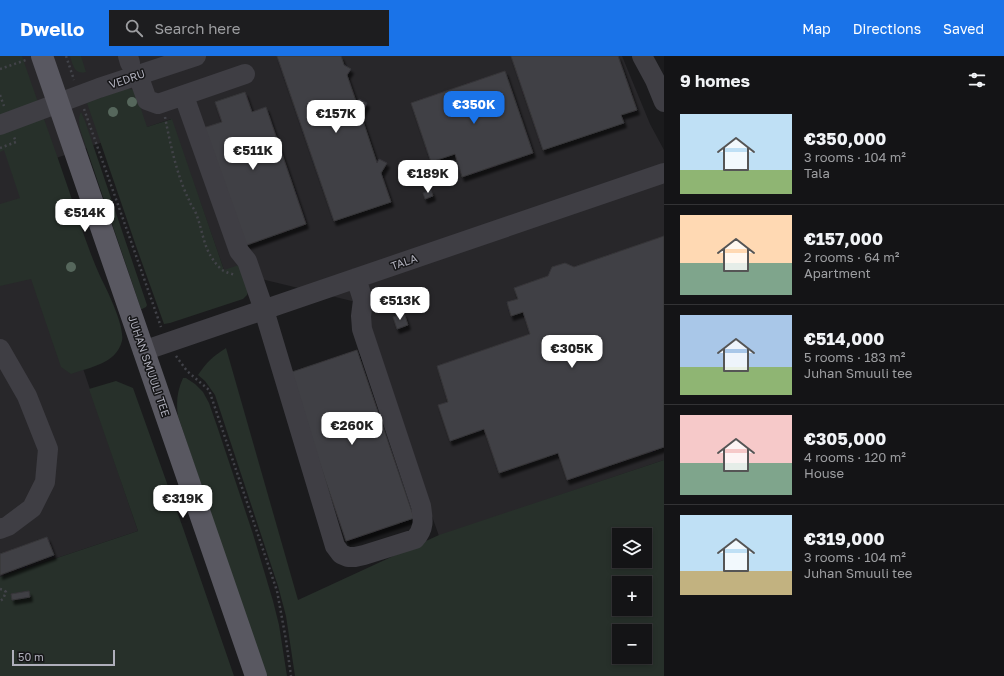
<!DOCTYPE html>
<html lang="en">
<head>
<meta charset="utf-8">
<style>
	body { margin:0; font-family:"Golos Text",sans-serif; background:#1d1d1f; color:#f1f3f6; height:100vh; display:flex; flex-direction:column; font-size:15px; white-space:nowrap }
	* { box-sizing:border-box; margin:0 }
	p { font-size:13px; color:#9d9ea1 }
	.icon { flex:none; width:22px; height:22px; fill:none; stroke:currentColor; stroke-width:2; stroke-linecap:round; stroke-linejoin:round }
	.map { position:relative; flex:1; overflow:hidden }
	.panel { display:flex; flex-direction:column; background:#141416; width:340px }
	.panel>* { flex:none }
	.tools { position:absolute; left:612px; top:472px; display:grid; gap:8px }
	.tools a { display:grid; place-items:center; width:40px; height:40px; border-radius:0px; background:#141416; box-shadow:0 2px 6px #0003,0 0 0 1px #333335; font-size:20px }
	.scale { position:absolute; left:12px; bottom:10px; width:103px; box-sizing:border-box; padding-left:4px; border:2px solid #afafbb; border-top:0; font-size:11px; line-height:14px; white-space:nowrap; color:#afafbb; -webkit-text-stroke:3px #161618; paint-order:stroke }
	.price { position:absolute; translate:-50% -34px; padding:0 9px; border-radius:8px; background:#fff; color:#222; font-size:13px; line-height:26px; filter:drop-shadow(0 1px 2px #0008) }
	.price::after { content:''; position:absolute; left:50%; top:24px; width:12px; height:9px; margin-left:-6px; background:inherit; clip-path:polygon(0 0,100% 0,50% 100%) }
	.price.active { background:#1a73e8; color:#fff }
	ul { padding:0; list-style:none }
	li { display:flex; align-items:center; gap:12px; height:100px; padding:0 16px }
	li+li { border-top:1px solid #333335 }
	li span { display:grid; place-items:center; flex:none; width:112px; height:80px; border-radius:0px; color:#555 }
	li>.icon { margin-inline-start:auto }
	span .icon { width:48px; height:48px; fill:#fffc; stroke-width:1 }
	li b { font-size:17px }
	h2 { display:flex; justify-content:space-between; align-items:center; height:48px; padding:0 16px; font-size:17px }
	header { display:flex; align-items:center; gap:24px; box-sizing:border-box; height:56px; padding:0 20px; background:#1a73e8; color:#fff }
	header strong { font-size:19px }
	nav { display:flex; gap:22px; margin-inline-start:auto; font-size:14px }
	.search { width:280px; height:36px; background:#1d1d1f; display:flex; align-items:center; gap:10px; box-sizing:border-box; padding:0 14px; border-radius:0px; color:#9d9ea1; font-size:15px }
	main { display:flex; flex:1; min-height:0 }
	.map>svg:first-child { display:block }
</style>
</head>
<body>
<header>
<strong>Dwello</strong>
<div class="search"><svg class="icon" aria-label="search" viewBox="0 0 24 24"><circle cx="10" cy="10" r="6"/><path d="M15 15l6 6"/></svg>Search here</div>
<nav><a>Map</a><a>Directions</a><a>Saved</a></nav>
</header>
<main>
<div class="map">
<svg width="664" height="620" viewBox="0 0 664 620">
	<defs>
		<filter id="shadow"><feDropShadow dx="2.5" dy="4.5" stdDeviation="1" flood-color="#0009"/></filter>
	</defs>
	<rect width="100%" height="100%" fill="#1b1b1d"/>
	<path fill="#28272a" d="M0,0H622L650,68L664,94V404L439,480L356,246L224,214L171,63L12,117L50,215L138,475L0,521Z"/>
	<path fill="#27302a" fill-rule="evenodd" d="M0,0H22C36,42 52,84 66,126C77,157 86,189 100,220C107,234 125,270 122,285C116,308 90,311 71,318L61,311L31,223L0,230V148L20,142L4,94L0,96Z
		M70,0H81L86,16C74,19 73,9 70,0Z
		M127,32L133,34L137,41L147,71L172,63L224,214L242,208L249,233L247,239L243,243L170,267L164,268L136,190L87,47Z
		M81,56L85,65L147,249L146,251L142,253H141L80,73C79,67 78,62 81,56Z
		M226,292L298,544L439,479L664,404V620H295L286,560L278,530L215,339L205,325L198,319C207,306 212,301 226,292ZM619,479H645V505H619ZM619,527H645V553H619ZM619,575H645V601H619Z
		M183,322H186L195,328L203,336L209,347L217,370L253,478L273,545L279,569L287,620H265L178,360C176,347 177,335 183,322Z
		M116,325L133,332L183,472L234,620H0V521L138,475L89,333Z"/>
	<path fill="#414044" stroke="#363539" filter="url(#shadow)" d="M277,0H341L344,9L351,13L347,19L357,48L359,43L367,47L361,59L377,107L379,103L387,107L381,117L391,146L334,165Z
		M511,0H618L637,54L621,59L624,67L543,94Z
		M505,15L533,97L462,121L455,98L431,106L411,47Z
		M245,36L252,56L266,51L306,168L244,190L203,72L222,66L215,46Z
		M431,134L433,140L425,143L423,137Z
		M664,180V391L567,424L558,397L499,417L484,373L450,385L438,349L448,346L437,310L530,278L523,256L511,260L507,246L518,243L514,232L548,220L552,211L565,207L574,211Z
		M404,257L408,269L397,273L393,261Z
		M357,294L414,462L346,485L289,317Z
		M47,481L54,499L0,519V498Z
		M29,535L30,541L12,544L11,538Z"/>
	<g fill="none" stroke-linecap="round" stroke-linejoin="round">
		<path stroke="#424349" stroke-width="2.5" stroke-dasharray="2 3" stroke-linecap="butt" d="M66,0L74,24
			M0,13L26,4
			M0,39L4,50
			M84,53L133,191L161,271
			M165,61C170,87 177,120 189,144C190,148 193,151 195,155C204,176 202,193 219,211C223,216 229,217 235,219
			M0,92L16,86L14,81
			M176,300L187,315L209,334L277,535L286,584L291,620
			M0,533L4,534L6,536L3,543L0,545"/>
		<path stroke="#3f3e44" stroke-width="20" d="M128,0L130,7
			M642,0L655,24L664,46
			M138,19L147,44L158,48L245,18
			M184,40L239,195L247,205L264,254L335,490L341,498L348,501H355L364,499L415,483C425,472 423,463 421,450L362,273L361,260L363,244L356,222
			M0,69L99,32L196,0
			M0,293L27,340L48,393L45,426L32,452L8,470L0,473
			M143,295L664,117"/>
		<path stroke="#595861" stroke-width="22" d="M42,0L256,620"/>
	</g>
	<g fill="#56675c">
		<circle cx="132" cy="46" r="5"/>
		<circle cx="113" cy="56" r="5"/>
		<circle cx="71" cy="211" r="5"/>
	</g>
	<g text-anchor="middle" stroke-width="3" stroke-linejoin="round" paint-order="stroke">
		<g font-size="11" fill="#afafbb" stroke="#161618">
			<text transform="translate(127 23) rotate(-19)" y="4">VEDRU</text>
			<text transform="translate(404 206) rotate(-19)" y="4">TALA</text>
			<text transform="translate(149 310) rotate(71)" y="4">JUHAN SMUULI TEE</text>
		</g>
	</g>
</svg>
<div class="tools">
<a><svg class="icon" aria-label="layers" viewBox="0 0 24 24"><path d="M12 4l9 5-9 5-9-5zM3 14l9 5 9-5"/></svg></a>
<a>+</a>
<a>−</a>
</div>
<div class="scale">50 m</div>
<b class="price active" style="left:474px;top:69px">€350K</b>
<b class="price" style="left:336px;top:78px">€157K</b>
<b class="price" style="left:253px;top:115px">€511K</b>
<b class="price" style="left:428px;top:138px">€189K</b>
<b class="price" style="left:85px;top:177px">€514K</b>
<b class="price" style="left:400px;top:265px">€513K</b>
<b class="price" style="left:572px;top:313px">€305K</b>
<b class="price" style="left:352px;top:390px">€260K</b>
<b class="price" style="left:183px;top:463px">€319K</b>
</div>
<section class="panel">
<h2>9 homes<svg class="icon" aria-label="filters" viewBox="0 0 24 24"><path d="M4 7h16M4 17h16"/><circle cx="9" cy="7" r="2"/><circle cx="15" cy="17" r="2"/></svg></h2>
<ul>
<li><span style="background:linear-gradient(#bfe0f5 70%,#8fb573 0)"><svg class="icon" aria-label="home" viewBox="0 0 24 24"><path d="M3 11l9-7 9 7M6 9v11h12V9"/></svg></span><div><b>€350,000</b><p>3 rooms · 104 m²</p><p>Tala</p></div></li>
<li><span style="background:linear-gradient(#ffd9b3 60%,#7fa58c 0)"><svg class="icon" aria-label="home" viewBox="0 0 24 24"><path d="M3 11l9-7 9 7M6 9v11h12V9"/></svg></span><div><b>€157,000</b><p>2 rooms · 64 m²</p><p>Apartment</p></div></li>
<li><span style="background:linear-gradient(#a9c7e8 65%,#8fb573 0)"><svg class="icon" aria-label="home" viewBox="0 0 24 24"><path d="M3 11l9-7 9 7M6 9v11h12V9"/></svg></span><div><b>€514,000</b><p>5 rooms · 183 m²</p><p>Juhan Smuuli tee</p></div></li>
<li><span style="background:linear-gradient(#f6c9c9 60%,#7fa58c 0)"><svg class="icon" aria-label="home" viewBox="0 0 24 24"><path d="M3 11l9-7 9 7M6 9v11h12V9"/></svg></span><div><b>€305,000</b><p>4 rooms · 120 m²</p><p>House</p></div></li>
<li><span style="background:linear-gradient(#bfe0f5 70%,#c2b280 0)"><svg class="icon" aria-label="home" viewBox="0 0 24 24"><path d="M3 11l9-7 9 7M6 9v11h12V9"/></svg></span><div><b>€319,000</b><p>3 rooms · 104 m²</p><p>Juhan Smuuli tee</p></div></li>
</ul>
</section>
</main>
</body>
</html>
